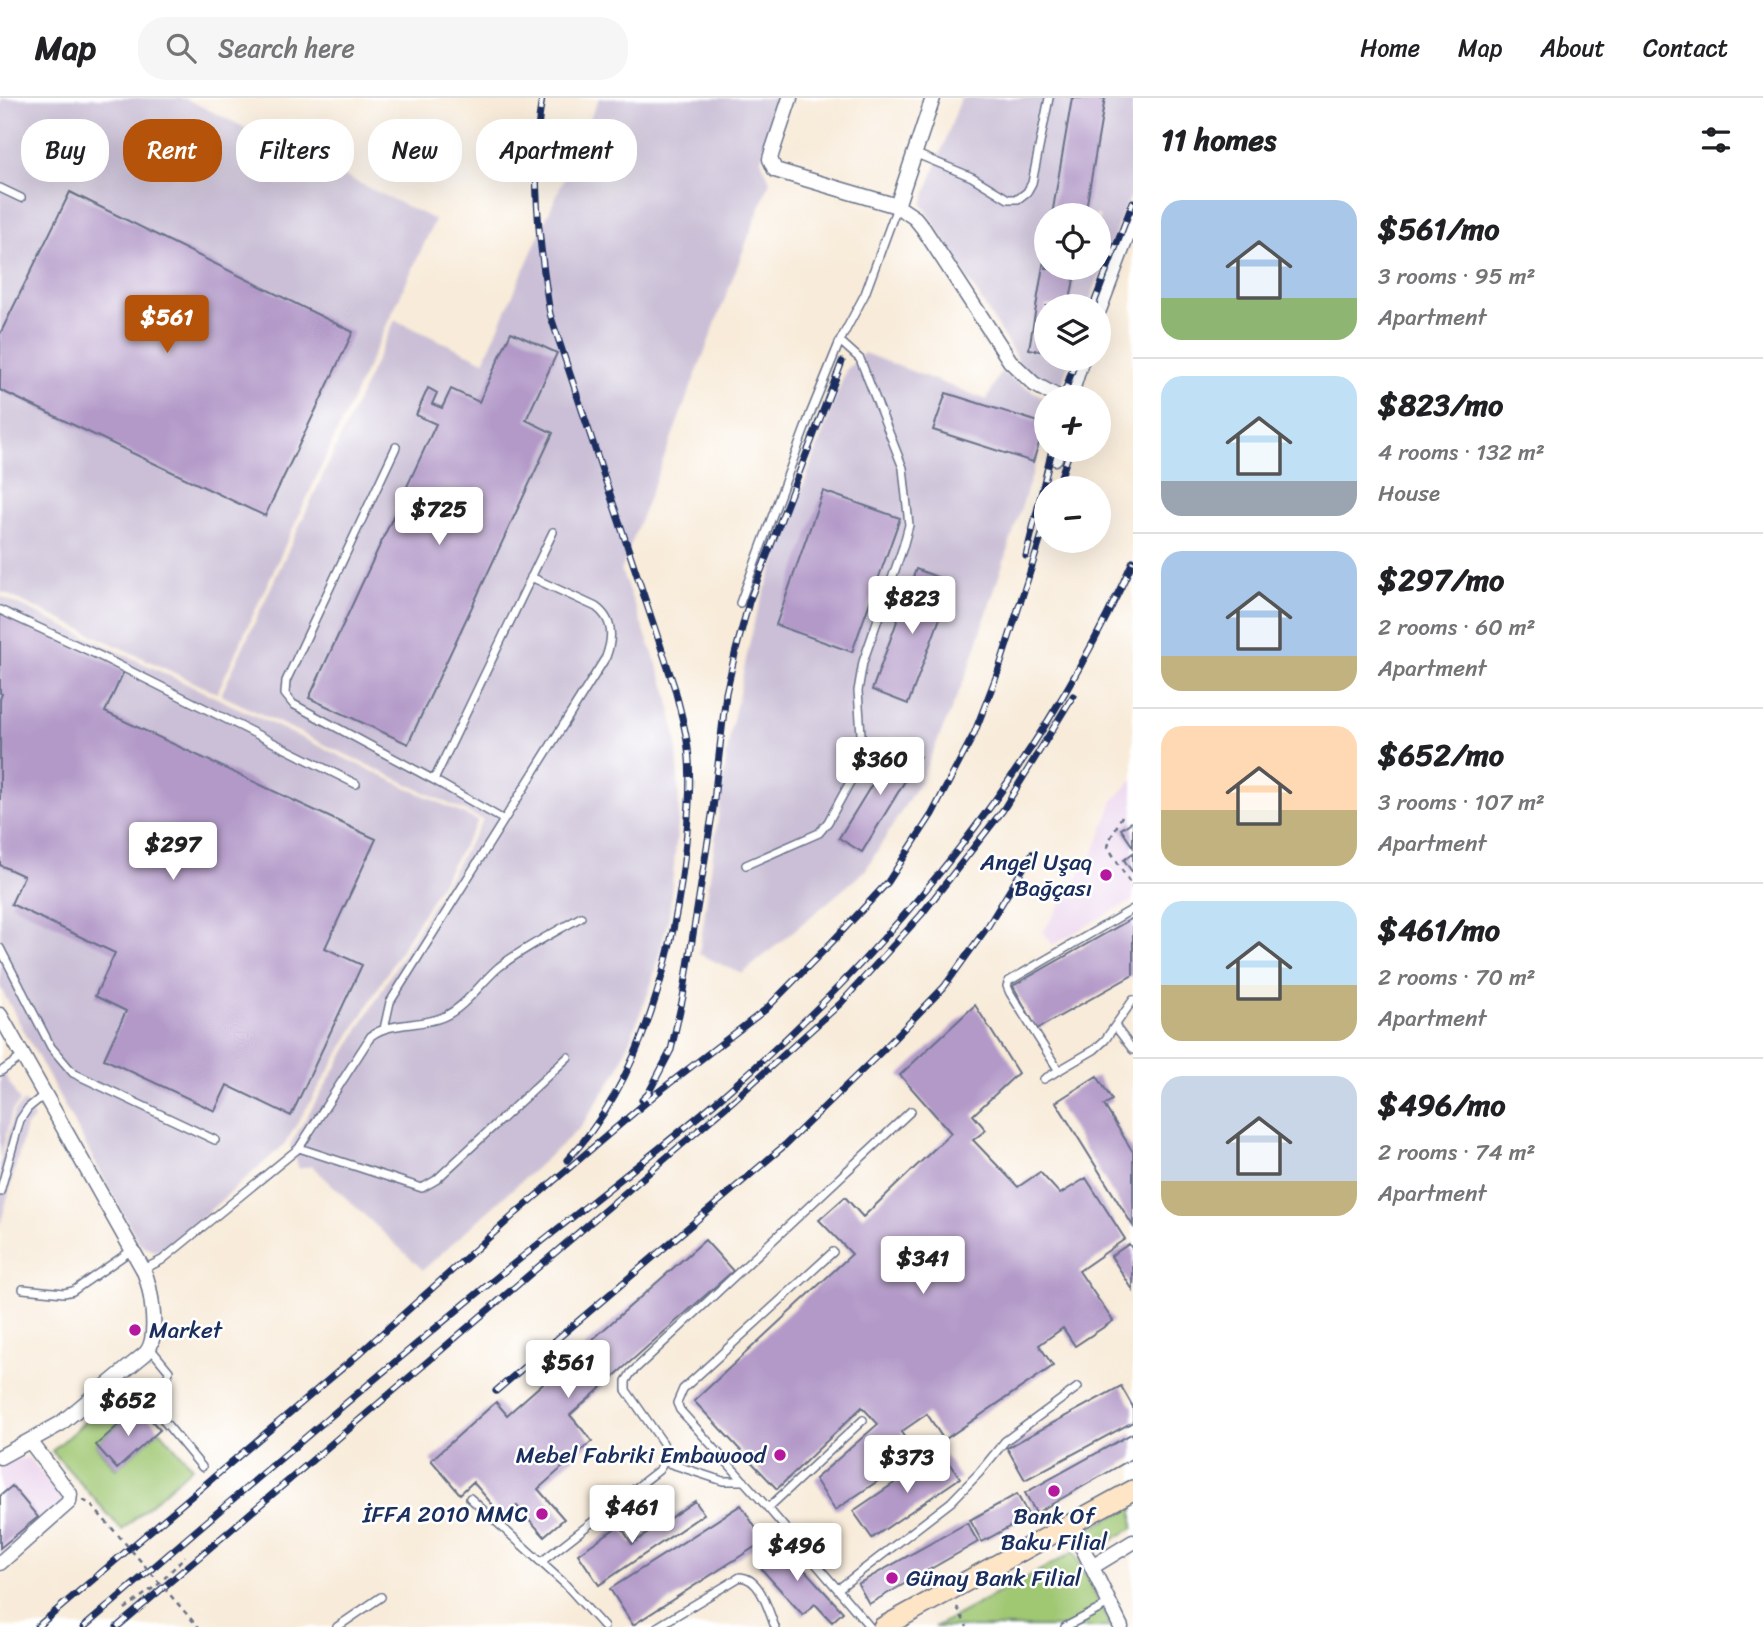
<!DOCTYPE html>
<html lang="en">
<head>
<meta charset="utf-8">
<style>
	body { margin:0; font-family:Sriracha,sans-serif; background:#f6f6f6; color:#202124; height:100vh; display:flex; flex-direction:column; font-size:26px; white-space:nowrap }
	* { box-sizing:border-box; margin:0 }
	p { font-size:23px; color:#757577 }
	.icon { flex:none; width:38px; height:38px; fill:none; stroke:currentColor; stroke-width:2; stroke-linecap:round; stroke-linejoin:round }
	.map { position:relative; flex:1; overflow:hidden }
	.drawer { display:flex; flex-direction:column; background:#fff; width:630px }
	.drawer>* { flex:none }
	.hud { position:absolute; left:21px; top:21px; width:665px; height:63px; display:flex; gap:14px }
	.controls { position:absolute; left:1034px; top:105px; display:grid; gap:14px }
	.controls a { display:grid; place-items:center; width:77px; height:77px; border-radius:50%; background:#fff; box-shadow:0 7px 28px #0002; font-size:35px }
	.price { position:absolute; translate:-50% -60px; padding:0 16px; border-radius:7px; background:#fff; color:#222; font-size:23px; line-height:46px; filter:drop-shadow(0 2px 4px #0008) }
	.price::after { content:''; position:absolute; left:50%; top:42px; width:21px; height:16px; margin-left:-10px; background:inherit; clip-path:polygon(0 0,100% 0,50% 100%) }
	.price.current { background:#b45309; color:#fff }
	ul { padding:0; list-style:none }
	li { display:flex; align-items:center; gap:21px; height:175px; padding:0 28px }
	li+li { border-top:2px solid #e0e0e0 }
	li span { display:grid; place-items:center; flex:none; width:196px; height:140px; border-radius:21px; color:#555 }
	li>.icon { margin-inline-start:auto }
	span .icon { width:84px; height:84px; fill:#fffc; stroke-width:1 }
	li b { font-size:30px }
	h2 { display:flex; justify-content:space-between; align-items:center; height:84px; padding:0 28px; font-size:30px }
	.pill { padding:0 24px; border-radius:28px; background:#fff; box-shadow:0 7px 28px #0002; font-size:24px; line-height:63px }
	.pill.current { background:#b45309; color:#fff }
	header { display:flex; align-items:center; gap:42px; box-sizing:border-box; height:98px; padding:0 35px; background:#fff; border-bottom:2px solid #e0e0e0 }
	header strong { font-size:33px }
	nav { display:flex; gap:38px; margin-inline-start:auto; font-size:24px }
	.search { width:490px; height:63px; background:#f6f6f6; display:flex; align-items:center; gap:18px; box-sizing:border-box; padding:0 24px; border-radius:28px; color:#757577; font-size:26px }
	main { display:flex; flex:1; min-height:0 }
	.map>svg:first-child { display:block }
</style>
</head>
<body>
<header>
<strong>Map</strong>
<div class="search"><svg class="icon" aria-label="search" viewBox="0 0 24 24"><circle cx="10" cy="10" r="6"/><path d="M15 15l6 6"/></svg>Search here</div>
<nav><a>Home</a><a>Map</a><a>About</a><a>Contact</a></nav>
</header>
<main>
<div class="map">
<svg width="1133" height="1529" viewBox="0 0 1133 1529">
	<rect width="100%" height="100%" fill="#fff"/>
	<filter id="ink" filterUnits="userSpaceOnUse"><feTurbulence type="fractalNoise" baseFrequency=".0143" numOctaves="2"/><feDisplacementMap in="SourceGraphic" scale="14" xChannelSelector="R" yChannelSelector="G"/><feConvolveMatrix kernelMatrix="1 2 1 2 8 2 1 2 1" color-interpolation-filters="sRGB"/></filter>
	<filter id="wash" filterUnits="userSpaceOnUse"><feTurbulence type="fractalNoise" baseFrequency=".00686" numOctaves="4" result="noise"/><feDisplacementMap in="SourceGraphic" scale="28" xChannelSelector="R" yChannelSelector="G"/><feGaussianBlur stdDeviation="1.57" result="paint"/><feColorMatrix in="noise" values="0 0 0 0 0 0 0 0 0 0 0 0 0 0 0 0 0 1.4 0 .05"/><feComposite in="paint" operator="in"/></filter>
	<g filter="url(#wash)">
		<rect width="100%" height="100%" fill="#f8ebd9"/>
		<path fill="#ead1ec" d="M1133,681V802L1052,847L1043,834L1095,752L1113,703Z
			M29,1360L64,1404L0,1458V1371L11,1362Z"/>
		<path fill="#cabfd6" fill-rule="evenodd" d="M3,0H184L435,122L217,595L0,493V5Z
			M599,0H782L761,61L770,83L621,472L667,593L677,646L679,715L669,818L650,891L618,972L581,1029L423,1172L312,1068L299,1071L290,1047L483,722L221,597L395,222L484,263Z
			M961,0H1133V94L1124,111L1088,208H1046V261H1070L1060,292L1024,272L922,106ZM1046,117H1099V170H1046Z
			M864,255L987,302L1000,274L1046,301V334L968,573L921,681L865,773L742,876L699,856L730,636L755,520L846,272Z
			M0,498L478,723L285,1046L168,1149L161,1152L154,1153L139,1145L0,889Z
			M0,968L20,1004L12,1013L0,1060Z
			M24,1003L34,1021L26,1028L0,1128V1067L14,1014Z"/>
		<path fill="#a0c873" stroke="#5e7c68" stroke-width="2" d="M123,1290L139,1309L96,1347L116,1371L160,1332L192,1369L122,1432L52,1353Z
			M1133,1408V1430L1093,1453L1084,1434Z
			M1074,1454L1111,1529H935Z"/>
		<g id="blocks">
			<path fill="#b299c8" d="M1072,0H1105L1085,117H1052Z
				M70,94L353,234L265,418L0,292V236Z
				M1045,156L1046,170H1076L1069,208H1046V254L1029,251Z
				M511,234L557,255L526,322L553,335L408,646L309,600L436,326L416,317L428,290L437,295L432,306L442,310L451,291L479,304Z
				M946,295L1045,326L1033,364L933,332Z
				M823,393L900,420L852,554L776,527Z
				M916,471L953,485L908,606L872,592Z
				M0,515L124,573L105,614L376,741L325,850L362,867L291,1018L227,987L215,1013L104,961L126,913L95,898L115,855L11,806L24,778L0,767V601L2,596L0,595Z
				M898,644L920,658L862,754L839,740Z
				M1133,723V749L1121,731Z
				M1133,755V775L1124,762Z
				M1133,820V877L1037,931L1013,888Z
				M975,907L1018,975L973,1017L986,1032L973,1042L1018,1089L1040,1074L1060,1096L1086,1080L1125,1141L1079,1173L1113,1223L1075,1248L1063,1230L1039,1247L1053,1268L944,1342L927,1316L901,1334L916,1357L835,1412L815,1381L878,1326L862,1309L777,1391L694,1303L852,1156L819,1122L845,1099L863,1119L951,1035L900,977Z
				M1097,978L1112,1002L1104,1007L1133,1054V1128L1056,1004Z
				M705,1142L733,1173L570,1317L592,1343L538,1391L564,1421L544,1438L517,1408L504,1420L473,1384L460,1396L431,1362L496,1304L507,1317Z
				M1129,1146L1133,1152V1192L1111,1158Z
				M1121,1288L1133,1309V1324L1025,1382L1007,1350Z
				M139,1309L160,1332L117,1371L96,1347Z
				M1133,1335V1360L1036,1415L1025,1395Z
				M942,1353L960,1380L872,1440L853,1413Z
				M12,1388L38,1419L0,1450V1398Z
				M1017,1396L1029,1418L982,1444L970,1422Z
				M695,1403L704,1416L599,1487L578,1456L620,1427L632,1446Z
				M741,1407L764,1443L633,1527L610,1491Z
				M967,1425L978,1444L869,1506L858,1486Z
				M780,1445L843,1514L832,1524L815,1506L803,1517L757,1466Z"/>
		</g>
	</g>
	<g filter="url(#ink)">
		<use href="#blocks" fill-opacity="0" stroke="#687189" stroke-width="2"/>
		<g fill="none" stroke-linecap="round" stroke-linejoin="round">
			<defs>
				<path id="lane" d="M914,55L972,79L1008,101H1018L1027,94L1032,85L1049,0
					M0,90L21,100
					M396,349L286,583L285,596L293,606L434,682L553,434
					M740,505L811,314L840,243L865,196L897,109
					M0,512L98,557L356,686
					M434,682L504,722
					M746,767L819,735L828,724L860,666L862,651L858,593L863,564L903,449L909,427L903,370L860,261L840,243
					M0,850L51,949L73,975L215,1042
					M1115,928L1133,952
					M384,931L390,904L606,559C613,540 614,522 596,509L531,479
					M1059,973L1010,895L1007,888L1009,883L1133,811
					M0,974L23,958
					M1044,981L1094,952L1105,942L1133,902
					M299,1050L422,1090L436,1082L568,959
					M0,1094L20,1022L28,1010L44,997
					M833,1154L683,1291L677,1305L680,1312L768,1410L870,1529
					M144,1171L162,1162L299,1050L371,938C391,923 420,929 443,919C466,909 480,885 499,869C523,850 554,835 581,819
					M23,1191L64,1195L73,1193L132,1152
					M150,1250L169,1273L162,1309L164,1323L202,1369
					M665,1364L723,1383H744
					M470,1400L565,1486L604,1529
					M768,1410L863,1322
					M541,1464L659,1372C666,1362 668,1356 663,1345L626,1292V1283L631,1275L911,1013
					M838,1491L951,1404L979,1375L1005,1343L1078,1289
					M337,1529L381,1499
					M657,1529L740,1479C761,1480 768,1512 775,1529
					M1065,1529L1109,1506"/>
				<path id="street" d="M790,0L772,54L770,61L775,72L897,108L915,120L923,130L1010,263L1034,286L1058,299
					M897,108L933,0
					M1099,212L1133,122
					M1070,299L1082,261
					M1055,360L1057,352
					M0,917L143,1171C151,1189 160,1239 146,1255L60,1326L0,1359
					M1071,1426L1121,1529
					M0,1465L69,1404L70,1396L30,1343
					M1092,1469L1133,1444"/>
				<path id="secondary" d="M883,1529L1133,1392"/>
			</defs>
			<use href="#lane" stroke="#687189" stroke-width="10"/>
			<use href="#street" stroke="#687189" stroke-width="17"/>
			<use href="#secondary" stroke="#687189" stroke-width="22"/>
			<path stroke="#687189" stroke-width="2.5" stroke-dasharray="5 5" stroke-linecap="butt" d="M1122,718L1110,741L1108,749L1133,790
				M83,1402L90,1406L118,1437
				M957,1509L967,1529
				M125,1511L160,1485L185,1458"/>
			<use href="#lane" stroke="#fff" stroke-width="7"/>
			<use href="#street" stroke="#fff" stroke-width="14"/>
			<use href="#secondary" stroke="#fde5c5" stroke-width="19"/>
			<defs>
				<path id="rail" d="M542,0C530,71 539,145 550,216L675,591C679,608 684,625 687,643C692,675 689,711 686,744C676,850 643,983 567,1062
					M1093,208L1133,104
					M1063,299L1076,261
					M1057,390L1070,352
					M1026,458L1052,352
					M642,1002L648,996L671,952L683,899L713,711L726,595L735,556L749,504L842,264
					M496,1293L785,1047L882,953L944,889L988,828L1032,756
					M37,1529L359,1256L516,1115L657,995L765,912L832,844L888,784L932,716L974,636L998,574L1046,424
					M84,1529C222,1410 361,1291 501,1176C576,1115 653,1058 726,995C895,848 1041,669 1133,463
					M117,1529L735,1001L841,905L921,817L1003,712L1073,598"/>
			</defs>
			<use href="#rail" stroke="#1b2f5e" stroke-width="7"/>
			<use href="#rail" stroke="#fff" stroke-width="4.5" stroke-dasharray="13" stroke-linecap="butt"/>
			<path stroke="#687189" stroke-width="2.5" stroke-dasharray="5 5" stroke-linecap="butt" d="M118,1437L198,1529"/>
		</g>
	</g>
	<g fill="#b5179e" stroke="#fff" stroke-width="2.5">
		<circle cx="1106" cy="777" r="7"/>
		<circle cx="135" cy="1232" r="7"/>
		<circle cx="780" cy="1357" r="7"/>
		<circle cx="1054" cy="1393" r="7"/>
		<circle cx="542" cy="1416" r="7"/>
		<circle cx="892" cy="1480" r="7"/>
	</g>
	<g text-anchor="middle" stroke-width="5" stroke-linejoin="round" paint-order="stroke">
		<g font-size="23" fill="#1b2f5e" stroke="#fff" text-anchor="end">
			<text x="1092" y="772">Angel Uşaq<tspan x="1092" dy="26">Bağçası</tspan></text>
			<text x="149" y="1240" text-anchor="start">Market</text>
			<text x="766" y="1365">Mebel Fabriki Embawood</text>
			<text x="528" y="1424">İFFA 2010 MMC</text>
			<text x="1054" y="1426" text-anchor="middle">Bank Of<tspan x="1054" dy="26">Baku Filial</tspan></text>
			<text x="906" y="1488" text-anchor="start">Günay Bank Filial</text>
		</g>
	</g>
</svg>
<div class="controls">
<a><svg class="icon" aria-label="locate" viewBox="0 0 24 24"><circle cx="12" cy="12" r="6"/><path d="M12 2v4M12 18v4M2 12h4M18 12h4"/></svg></a>
<a><svg class="icon" aria-label="layers" viewBox="0 0 24 24"><path d="M12 4l9 5-9 5-9-5zM3 14l9 5 9-5"/></svg></a>
<a>+</a>
<a>−</a>
</div>
<b class="price current" style="left:167px;top:257px">$561</b>
<b class="price" style="left:439px;top:449px">$725</b>
<b class="price" style="left:912px;top:538px">$823</b>
<b class="price" style="left:880px;top:699px">$360</b>
<b class="price" style="left:173px;top:784px">$297</b>
<b class="price" style="left:923px;top:1198px">$341</b>
<b class="price" style="left:568px;top:1302px">$561</b>
<b class="price" style="left:128px;top:1340px">$652</b>
<b class="price" style="left:907px;top:1397px">$373</b>
<b class="price" style="left:632px;top:1447px">$461</b>
<b class="price" style="left:797px;top:1485px">$496</b>
<div class="hud">
<a class="pill">Buy</a>
<a class="pill current">Rent</a>
<a class="pill">Filters</a>
<a class="pill">New</a>
<a class="pill">Apartment</a>
</div>
</div>
<section class="drawer">
<h2>11 homes<svg class="icon" aria-label="filters" viewBox="0 0 24 24"><path d="M4 7h16M4 17h16"/><circle cx="9" cy="7" r="2"/><circle cx="15" cy="17" r="2"/></svg></h2>
<ul>
<li><span style="background:linear-gradient(#a9c7e8 70%,#8fb573 0)"><svg class="icon" aria-label="home" viewBox="0 0 24 24"><path d="M3 11l9-7 9 7M6 9v11h12V9"/></svg></span><div><b>$561/mo</b><p>3 rooms · 95 m²</p><p>Apartment</p></div></li>
<li><span style="background:linear-gradient(#bfe0f5 75%,#9aa5b1 0)"><svg class="icon" aria-label="home" viewBox="0 0 24 24"><path d="M3 11l9-7 9 7M6 9v11h12V9"/></svg></span><div><b>$823/mo</b><p>4 rooms · 132 m²</p><p>House</p></div></li>
<li><span style="background:linear-gradient(#a9c7e8 75%,#c2b280 0)"><svg class="icon" aria-label="home" viewBox="0 0 24 24"><path d="M3 11l9-7 9 7M6 9v11h12V9"/></svg></span><div><b>$297/mo</b><p>2 rooms · 60 m²</p><p>Apartment</p></div></li>
<li><span style="background:linear-gradient(#ffd9b3 60%,#c2b280 0)"><svg class="icon" aria-label="home" viewBox="0 0 24 24"><path d="M3 11l9-7 9 7M6 9v11h12V9"/></svg></span><div><b>$652/mo</b><p>3 rooms · 107 m²</p><p>Apartment</p></div></li>
<li><span style="background:linear-gradient(#bfe0f5 60%,#c2b280 0)"><svg class="icon" aria-label="home" viewBox="0 0 24 24"><path d="M3 11l9-7 9 7M6 9v11h12V9"/></svg></span><div><b>$461/mo</b><p>2 rooms · 70 m²</p><p>Apartment</p></div></li>
<li><span style="background:linear-gradient(#c9d6e8 75%,#c2b280 0)"><svg class="icon" aria-label="home" viewBox="0 0 24 24"><path d="M3 11l9-7 9 7M6 9v11h12V9"/></svg></span><div><b>$496/mo</b><p>2 rooms · 74 m²</p><p>Apartment</p></div></li>
</ul>
</section>
</main>
</body>
</html>
